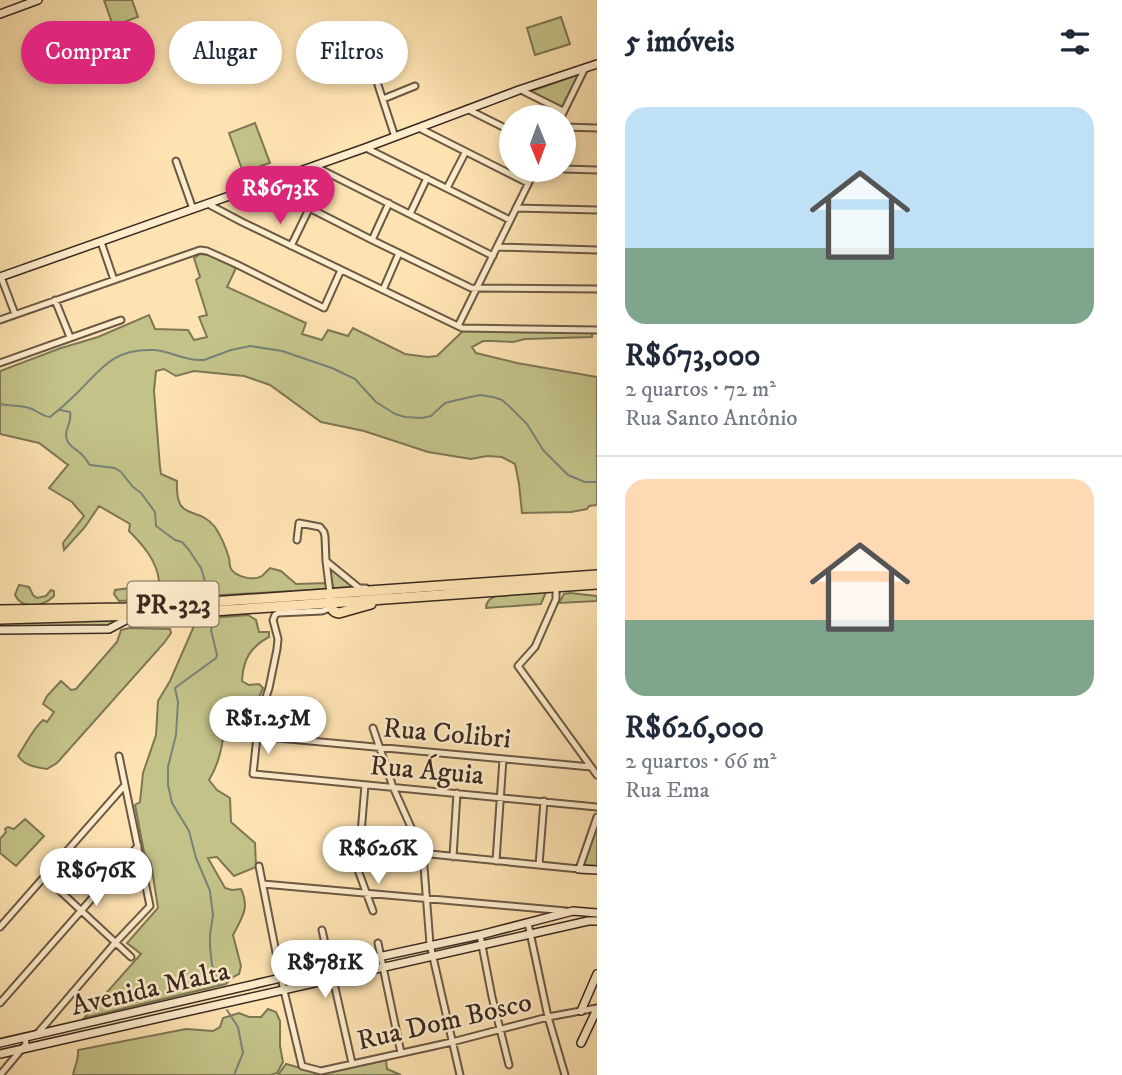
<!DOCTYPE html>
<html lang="pt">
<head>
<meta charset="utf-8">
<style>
	body { margin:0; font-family:"IM FELL DW Pica",serif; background:#f2f2f3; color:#1f2937; height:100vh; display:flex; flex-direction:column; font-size:26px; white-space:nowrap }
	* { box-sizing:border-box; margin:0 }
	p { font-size:23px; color:#747a83 }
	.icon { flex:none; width:38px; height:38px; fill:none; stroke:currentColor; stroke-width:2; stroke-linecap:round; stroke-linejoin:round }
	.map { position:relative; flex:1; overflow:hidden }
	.details { display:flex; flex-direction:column; background:#fff; width:525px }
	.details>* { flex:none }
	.banner { position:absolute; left:21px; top:21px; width:471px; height:63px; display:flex; gap:14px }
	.needle { width:46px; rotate:179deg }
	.fabs { position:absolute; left:499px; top:105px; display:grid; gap:14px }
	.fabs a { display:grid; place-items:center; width:77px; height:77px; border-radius:50%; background:#fff; box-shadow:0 4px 10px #0003; font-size:35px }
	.price { position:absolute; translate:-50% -60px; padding:0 16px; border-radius:24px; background:#fff; color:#222; font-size:23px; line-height:46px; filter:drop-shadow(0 2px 4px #0008) }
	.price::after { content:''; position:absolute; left:50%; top:42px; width:21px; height:16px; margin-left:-10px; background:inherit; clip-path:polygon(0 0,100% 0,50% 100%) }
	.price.active { background:#db2777; color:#fff }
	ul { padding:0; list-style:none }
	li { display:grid; align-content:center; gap:14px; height:371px; padding:0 28px }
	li+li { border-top:2px solid #e0e1e3 }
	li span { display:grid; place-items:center; height:217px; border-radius:21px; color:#555 }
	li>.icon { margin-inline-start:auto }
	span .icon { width:126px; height:126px; fill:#fffc; stroke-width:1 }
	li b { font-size:30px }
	h2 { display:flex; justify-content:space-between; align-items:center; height:84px; padding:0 28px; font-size:30px }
	.pill { padding:0 24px; border-radius:32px; background:#fff; box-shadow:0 4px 10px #0003; font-size:24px; line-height:63px }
	.pill.active { background:#db2777; color:#fff }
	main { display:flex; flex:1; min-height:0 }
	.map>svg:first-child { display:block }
</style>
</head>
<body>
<main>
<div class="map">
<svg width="597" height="1075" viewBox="0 0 597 1075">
	<rect width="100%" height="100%" fill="#fee3b2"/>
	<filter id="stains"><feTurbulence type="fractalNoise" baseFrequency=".00286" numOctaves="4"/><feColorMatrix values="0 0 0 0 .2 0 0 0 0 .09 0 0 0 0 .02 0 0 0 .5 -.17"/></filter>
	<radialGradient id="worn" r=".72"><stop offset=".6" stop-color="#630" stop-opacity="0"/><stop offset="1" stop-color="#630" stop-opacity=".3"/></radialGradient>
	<path fill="#c3c389" stroke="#7e7654" stroke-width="2" d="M104,0H132L138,17L113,26Z
		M561,17L570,44L535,55L527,28Z
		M580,74L562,108L529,92Z
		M255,123L270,163L243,172L229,133Z
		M200,254L209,255L236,268L227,287L306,323L302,334L322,340L328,330L348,336L353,328L405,354L427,357L437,356L463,331L592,332V337L525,339L513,342L491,341H483L472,347L476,353L517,363L597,377V505L589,506L587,509L571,512L522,513L519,484L515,464L502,457L487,456L471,459L428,452L364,431L321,422L270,385L244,376L194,371L176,376L164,369L156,371L154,391L160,467L161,474L177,481C175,524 197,504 215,527C221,536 226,548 229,558C230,561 229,566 231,569C236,577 253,581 262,576C262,576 269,569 270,568L281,571L296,584L327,583L326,589L119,601L114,594L115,590L153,585L159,581C157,561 143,545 129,531L130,524L99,506L85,527L64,550L63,543L84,516L72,502L49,488L68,465L39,443L0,434V371L61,348L98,337L149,315L155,329L188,330L194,340L207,337L199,317L207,315L196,280L200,277L194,258Z
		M329,567L353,587L333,588Z
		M19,585L29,587L33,595L37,598L46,596L51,590L54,591V596C43,607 22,610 15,595Z
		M546,592L541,604L486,608C486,601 490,598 496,596Z
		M570,593L597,596V601L559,603L564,594Z
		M248,615L256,620L259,632H269V637C250,647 243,660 242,681L249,685L259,684L263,688L250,718L236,719L225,722C223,743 220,762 209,780L217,790L230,798L231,822L255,843L256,867L234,876L217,857L208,858L225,888L232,890L241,889C250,909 242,917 233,935L241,966L239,974L233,977L226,984L84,1018L141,954L127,943L158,908L151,863L144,852L135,805L140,802L143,773L156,735L158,701L170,681L197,619Z
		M119,620L110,626L0,627V622Z
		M129,628L170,629L171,633L164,643L57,763L47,769C35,767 25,766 18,756C26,744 32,730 43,720L47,722L54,712L43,704L47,696L61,681L71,690L76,689L117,642L121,630Z
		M25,819L44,836L16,866L0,853V839L6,832L5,829L8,827L14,829Z
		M597,823V866L584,865L583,863Z
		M268,1009L276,1012L280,1021V1046L283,1062L277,1073L271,1075H73C75,1065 79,1059 78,1050L186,1029L213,1031L220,1027L223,1018L239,1013L249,1017H261Z
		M386,1060L387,1069L401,1075H278L286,1064L322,1074Z"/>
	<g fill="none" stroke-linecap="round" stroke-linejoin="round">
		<path stroke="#788278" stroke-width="2" d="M0,404C9,406 21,405 29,408C37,410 41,416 50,417C59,410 67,403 75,395C101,370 112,348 154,350C169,351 182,359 197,360H204L231,350L250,346L282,351L332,368L355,379L376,402L395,414L405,417L422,418L431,416L445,403L457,400L480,395L493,397L502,400L510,407L527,424L543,450L568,475L585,482H597
			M60,410L70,412C72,421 67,426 66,434C66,447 77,448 83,456C86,458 87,462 90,465L115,468L121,472L133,487L141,493L155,512L156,526L175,540L182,542L189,550L201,568L207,588
			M214,623L211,630L217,655L216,658L175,688L178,702L176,735L168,767V785L172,803L189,831L196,858L210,891L213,915L210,935V947L212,965L219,986
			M227,1010L238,1027L243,1053L234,1075
			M368,1075H375"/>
		<defs>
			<path id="street" d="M378,85L395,137
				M521,90L563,111
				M383,99L415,86
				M467,109L511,131
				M561,117L585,68
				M564,127L597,128
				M419,128L528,183
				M366,148L510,220
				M176,161L193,209
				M314,166L493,256
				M564,169L597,170
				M262,184L372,240L471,288L597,289
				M447,188L465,153
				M208,204L242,222L462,328L597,330
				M516,208L597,210
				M410,214L427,178
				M372,240L389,203
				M101,242L114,280
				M291,246L309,209
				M497,247L597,250
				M1,277L15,314
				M383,290L399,253
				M55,300L70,337
				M0,320L200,250L207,251L236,264L324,308L341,270
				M458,326L535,170
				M0,363L121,320
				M297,540L299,523L320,527L324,532L325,537L326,561L330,593
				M326,561L359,588H366
				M556,587V599L535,647L518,666L597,775
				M331,608L322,611L278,613L275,615L273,620L278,639L277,649L269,688L259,718L253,774L597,807
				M373,728L393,787L423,854L430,944L460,1075
				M256,736L591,767
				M365,785L358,870L373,911
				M360,847L579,869L597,817
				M453,857L457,793
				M496,861L503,759
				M539,865L544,801
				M259,866L281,978L302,1066L321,1071L452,1042L548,1017L597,1008
				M45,877L131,957
				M263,884L566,911
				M528,923L548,1017L565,1075
				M0,927L125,785
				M322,930L352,1063
				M480,935L492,997L509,1065
				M378,943L401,1053
				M0,1003L138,846
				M38,1033L115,943L150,906L119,756
				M0,1075L26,1044L25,1037"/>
			<path id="secondary" d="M0,14L38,0
				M0,277L365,148L519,90L597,64
				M0,630L109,629L126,620L152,619L165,617
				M579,869L597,870
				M581,1011L597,974
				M0,1043L281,978L480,935L573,911L597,913
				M581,1043L597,1009
				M0,1054L588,921H597"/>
			<path id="highway" d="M330,599C330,606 331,612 339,613L371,604
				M0,610L125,608L597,575
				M0,619L171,614L597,584"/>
		</defs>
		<use href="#street" stroke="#6b5844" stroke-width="9"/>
		<use href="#secondary" stroke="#3a2920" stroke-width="10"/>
		<use href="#highway" stroke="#3a2920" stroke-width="12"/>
		<use href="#street" stroke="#feedcd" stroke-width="5"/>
		<use href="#secondary" stroke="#feedcd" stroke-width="7"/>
		<use href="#highway" stroke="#fee3b2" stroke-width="9"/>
	</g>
	<g text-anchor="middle" stroke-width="5" stroke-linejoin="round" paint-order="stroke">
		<rect fill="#feedcd" stroke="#756454" stroke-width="2" x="127.5" y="581.5" width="91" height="45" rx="5"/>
		<g font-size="26" font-weight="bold" fill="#3a2920">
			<text x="173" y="613">PR-323</text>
		</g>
		<g font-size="28" fill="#3a2920" stroke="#feedcd">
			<text transform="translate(447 732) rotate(5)" y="10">Rua Colibri</text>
			<text transform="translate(427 769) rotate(5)" y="10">Rua Águia</text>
			<text transform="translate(150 987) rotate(-13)" y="10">Avenida Malta</text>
			<text transform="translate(444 1020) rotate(-13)" y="10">Rua Dom Bosco</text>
		</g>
	</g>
	<rect width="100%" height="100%" filter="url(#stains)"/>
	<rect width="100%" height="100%" fill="url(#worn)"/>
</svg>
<div class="fabs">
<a><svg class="needle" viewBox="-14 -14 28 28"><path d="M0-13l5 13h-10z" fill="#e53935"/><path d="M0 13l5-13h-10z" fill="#747a83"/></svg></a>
</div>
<b class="price active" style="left:280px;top:226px">R$673K</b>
<b class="price" style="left:268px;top:756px">R$1.25M</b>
<b class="price" style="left:378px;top:886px">R$626K</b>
<b class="price" style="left:96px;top:908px">R$676K</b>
<b class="price" style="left:325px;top:1000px">R$781K</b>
<div class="banner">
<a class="pill active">Comprar</a>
<a class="pill">Alugar</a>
<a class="pill">Filtros</a>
</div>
</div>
<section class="details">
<h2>5 imóveis<svg class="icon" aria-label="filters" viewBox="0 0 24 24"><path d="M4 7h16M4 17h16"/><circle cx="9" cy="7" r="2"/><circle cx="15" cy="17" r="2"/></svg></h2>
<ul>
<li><span style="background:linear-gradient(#bfe0f5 65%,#7fa58c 0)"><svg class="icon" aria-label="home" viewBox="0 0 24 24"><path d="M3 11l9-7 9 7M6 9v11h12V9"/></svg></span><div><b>R$673,000</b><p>2 quartos · 72 m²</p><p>Rua Santo Antônio</p></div></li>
<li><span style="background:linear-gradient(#ffd9b3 65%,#7fa58c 0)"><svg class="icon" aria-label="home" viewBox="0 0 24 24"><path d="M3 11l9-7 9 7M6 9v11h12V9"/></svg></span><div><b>R$626,000</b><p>2 quartos · 66 m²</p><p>Rua Ema</p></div></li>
</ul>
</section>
</main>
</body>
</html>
